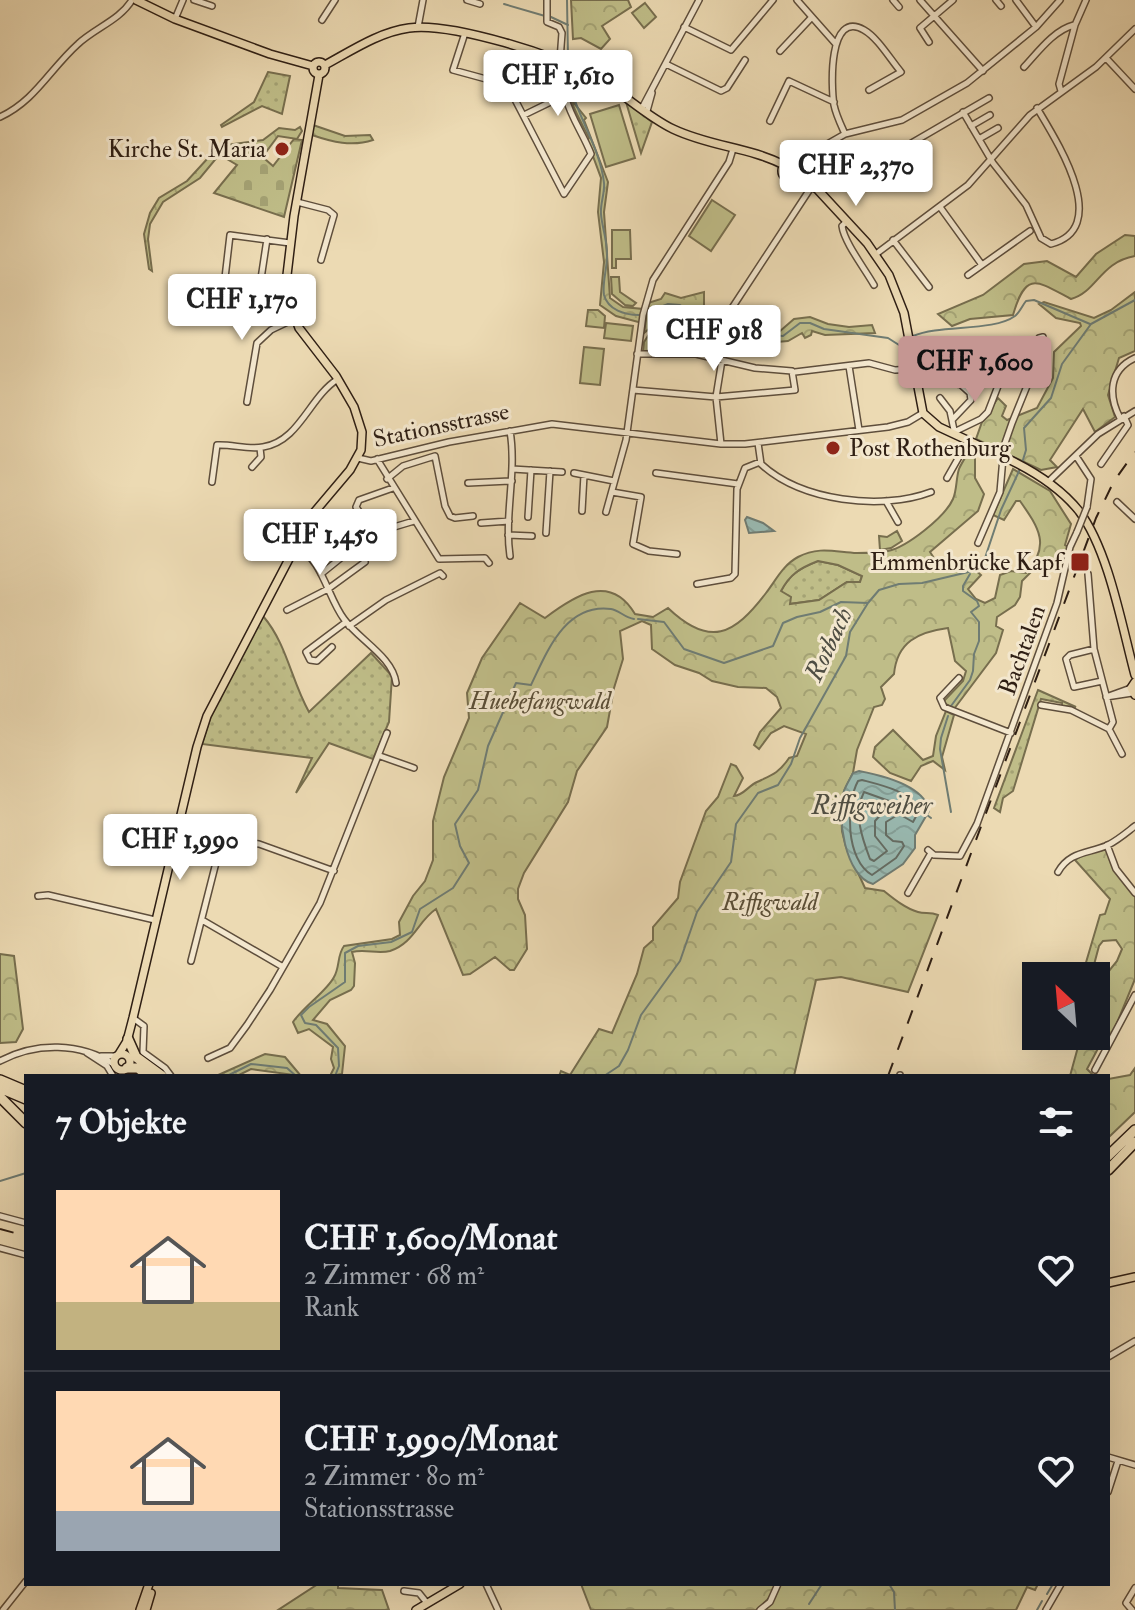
<!DOCTYPE html>
<html lang="de">
<head>
<meta charset="utf-8">
<style>
	body { margin:0; font-family:"IM FELL Double Pica",serif; background:#20242c; color:#f1f3f6; height:100vh; display:flex; flex-direction:column; font-size:30px; white-space:nowrap }
	* { box-sizing:border-box; margin:0 }
	p { font-size:26px; color:#9ea1a6 }
	.icon { flex:none; width:44px; height:44px; fill:none; stroke:currentColor; stroke-width:2; stroke-linecap:round; stroke-linejoin:round }
	.map { position:relative; flex:1; overflow:hidden }
	.drawer { position:absolute; left:24px; top:1074px; width:1086px; height:512px; display:flex; flex-direction:column; background:#171b24; border-radius:0px; box-shadow:0 8px 32px #0002 }
	.drawer>* { flex:none }
	.needle { width:52px; rotate:334deg }
	.controls { position:absolute; left:1022px; top:962px; display:grid; gap:16px }
	.controls a { display:grid; place-items:center; width:88px; height:88px; border-radius:0px; background:#171b24; box-shadow:0 8px 32px #0002; font-size:40px }
	.price { position:absolute; translate:-50% -68px; padding:0 18px; border-radius:8px; background:#fff; color:#222; font-size:26px; line-height:52px; filter:drop-shadow(0 2px 4px #0008) }
	.price::after { content:''; position:absolute; left:50%; top:48px; width:24px; height:18px; margin-left:-12px; background:inherit; clip-path:polygon(0 0,100% 0,50% 100%) }
	.price.selected { background:#c59692; color:#111 }
	ul { padding:0; list-style:none }
	li { display:flex; align-items:center; gap:24px; height:200px; padding:0 32px }
	li+li { border-top:2px solid #363941 }
	li span { display:grid; place-items:center; flex:none; width:224px; height:160px; border-radius:0px; color:#555 }
	li>.icon { margin-inline-start:auto }
	span .icon { width:96px; height:96px; fill:#fffc; stroke-width:1 }
	li b { font-size:34px }
	h2 { display:flex; justify-content:space-between; align-items:center; height:96px; padding:0 32px; font-size:34px }
	.map>svg:first-child { display:block }
</style>
</head>
<body>
<div class="map">
<svg width="1135" height="1610" viewBox="0 0 1135 1610">
	<defs>
		<pattern id="grass-dots" width="8" height="8" patternUnits="userSpaceOnUse" patternTransform="scale(2)"><rect width="8" height="8" fill="#bfbd88"/><path d="M2 2h.1M6 6h.1" fill="none" stroke="#a4a274" stroke-width="1.8" stroke-linecap="round"/></pattern>
		<pattern id="forest-crowns" width="20" height="18" patternUnits="userSpaceOnUse" patternTransform="scale(2)"><rect width="20" height="18" fill="#bfbd88"/><path d="M2 6a3 3 0 1 1 6 0M12 15a3 3 0 1 1 6 0" fill="none" stroke="#a4a274"/></pattern>
		<pattern id="cemetery-stones" width="16" height="16" patternUnits="userSpaceOnUse" patternTransform="scale(2)"><rect width="16" height="16" fill="#bfbd88"/><path d="M2 7V4a2 2 0 0 1 4 0v3zM10 15v-3a2 2 0 0 1 4 0v3z" fill="#a4a274"/></pattern>
		<pattern id="water-waves" width="16" height="10" patternUnits="userSpaceOnUse" patternTransform="scale(2)"><rect width="16" height="10" fill="#99bab2"/><path d="M0 5q4-4 8 0t8 0" fill="none" stroke="#849f98"/></pattern>
	</defs>
	<rect width="100%" height="100%" fill="#ecdab3"/>
	<filter id="stains"><feTurbulence type="fractalNoise" baseFrequency=".0025" numOctaves="4"/><feColorMatrix values="0 0 0 0 .2 0 0 0 0 .09 0 0 0 0 .02 0 0 0 .5 -.17"/></filter>
	<radialGradient id="worn" r=".72"><stop offset=".6" stop-color="#630" stop-opacity="0"/><stop offset="1" stop-color="#630" stop-opacity=".3"/></radialGradient>
	<path fill="url(#grass-dots)" stroke="#776e4e" stroke-width="2" d="M268,72L290,76L282,114L262,106L222,127L221,125L254,102Z
		M626,102L652,122L641,153Z
		M818,561L838,565L862,576L860,582H847L819,600L789,604L781,591C790,574 800,568 818,561Z
		M263,616C287,644 291,680 309,712L371,653L392,676L389,722L373,759L329,743L296,793L312,758L202,744L212,712Z
		M1038,690L1076,707L1062,706V703L1041,699L1013,791L1003,798L1000,812L994,808Z"/>
	<path fill="url(#forest-crowns)" stroke="#776e4e" stroke-width="2" fill-rule="evenodd" d="M571,0H628L631,7L602,26L610,39L601,49L581,38L573,39Z
		M571,75L574,103L586,118L584,120L608,182L604,212L610,298L623,307L643,309L642,323L616,316L600,305L604,262L598,212L601,178L587,140L589,138C579,118 567,99 566,76Z
		M313,125L345,136L370,135L373,140C352,147 332,142 312,135Z
		M300,127L302,131L297,139L278,136L263,156L250,146L236,152L223,150L200,178L163,202L150,224L148,239L152,271L149,269L144,234L150,213L159,198L187,181L219,146L263,140L279,128L295,130Z
		M1125,235L1135,236V256C1100,262 1097,292 1071,299C1037,281 1026,270 1013,315L970,319L952,326L938,314L983,295L1024,264L1047,261L1076,277L1096,254Z
		M611,277H619L620,292L636,303L633,306L625,305L612,294Z
		M704,292V311L735,320L756,313L779,332L794,319L810,317L828,324L849,327L872,325L875,333L825,335L812,331L811,335L805,338L802,333L788,341L765,343L761,335L747,333L739,340L696,334L689,313L659,310L656,323L644,333L648,303L661,299L665,293L681,298Z
		M1135,292V351L1119,358L1108,395L1115,417L1095,432L1083,409L1050,460L1057,467L1041,470L976,439L982,422L998,398L1006,406L1002,416L1007,420L1037,408L1053,378L1054,352L1081,326L1080,323L1056,318L1039,304L1044,302L1094,318L1111,310Z
		M588,310H598L605,316L604,328L586,326Z
		M648,336L654,340H664V352H643L644,342Z
		M968,453L975,455V478L984,494L978,511L930,552L936,561L966,562L981,575L968,589L976,599L985,603L995,598L1000,575L1011,571L1026,573C1051,546 1039,528 1020,501H1016L1004,520L993,515L1013,469L1050,491L1071,524L1065,545L1068,547L1062,569L1040,563L1022,581L1020,597L1015,605L997,617L996,626L1003,630L996,653L954,709L943,702L963,681L966,671L955,661L948,628C918,632 897,642 894,674L881,687L885,699L882,705L874,707L857,750L853,773L844,791L841,807L842,831L846,847L865,888L884,891C894,899 905,908 918,912C925,914 930,912 938,915L908,992L841,977L816,980L794,1076H559L561,1071L570,1075L599,1029L612,1033L637,974L644,948L653,940V927L678,898L680,882L699,830L706,811L718,797L731,764L736,766L743,778L734,796C744,795 748,786 757,782C772,775 779,773 789,758L797,756L806,734L784,726L771,733L759,749L754,745L760,732L781,708L777,697L766,688L738,687L712,681L699,673L675,665L652,649L651,625L642,621L620,631L623,659L614,688L607,727L577,771L568,802L524,873L518,889V899L525,915L527,949L514,970H510L495,957L470,974L463,975L436,909C418,921 414,943 390,951C378,954 365,949 352,952L355,963L354,986L351,990L330,1000L313,1020L327,1024L345,1046L342,1074L330,1076L334,1068L331,1059L333,1047L309,1029L298,1033L293,1022C304,1006 327,991 334,977C340,967 337,955 344,946L392,939L400,935L399,922L413,896L425,881L433,860V821L444,777L469,718L467,693L482,658L520,603L545,618C574,596 610,572 635,614L653,617L668,608C710,648 734,635 766,593C776,580 783,565 798,557C819,546 835,552 857,553C867,553 879,553 888,551C907,547 945,517 953,499C957,490 956,478 959,469C961,464 965,458 968,453ZM818,561L838,565L862,576L860,582H847L819,600L790,604L791,597L781,591C790,574 800,568 818,561Z
		M946,711L954,715L942,757L945,770L933,761L921,766L911,781L890,773L873,757L875,747L893,730L923,760L933,756L936,736Z
		M1107,849L1115,871L1135,896V979L1110,1040L1102,1041L1087,1069L1094,1076H1070L1081,1036H1096V987L1117,961L1122,949L1116,940L1103,941L1099,946L1091,976H1082L1100,915L1105,914L1110,899L1075,860L1085,854Z
		M0,954L14,956L23,1029L16,1042L0,1043Z
		M265,1054L285,1057L301,1076L251,1069L237,1076H216Z
		M1135,1068V1112L1108,1138V1079L1130,1075Z
		M318,1584H338V1588L382,1590L389,1610H278Z
		M581,1584H777L774,1593L757,1610H591Z
		M780,1584H1038L1035,1590L1027,1587L1016,1610H762L773,1600Z"/>
	<path fill="url(#cemetery-stones)" stroke="#776e4e" stroke-width="2" d="M294,139L302,140L284,217L214,193L237,165L222,156L235,152L236,148L250,146L273,166Z"/>
	<path fill="#bfbd88" stroke="#776e4e" stroke-width="2" d="M645,3L656,17L644,28L632,13Z
		M619,105L635,158L606,167L590,114Z
		M712,200L735,215L711,251L689,236Z
		M612,230H630L631,259H616V268H612Z
		M606,323L633,326L631,341L604,338Z
		M584,347L604,349L600,385L580,383Z
		M897,531L902,541L891,548L880,550L879,536L887,537Z"/>
	<path fill="url(#water-waves)" stroke="#6f7c73" stroke-width="2" d="M747,517L763,523L774,531L749,533L745,520Z
		M859,771C880,775 925,785 929,811L915,835V848L903,864L873,884C845,877 836,815 844,791C846,785 850,779 853,773Z"/>
	<g fill="none" stroke-linecap="round" stroke-linejoin="round">
		<path stroke="#646c63" stroke-width="2" d="M862,780C881,785 909,791 920,809L913,822L899,814L886,822V835L893,841L902,842L904,846L896,858L872,875C846,860 845,805 858,781Z
			M864,792L892,802L875,821V836L887,851L874,861L870,859C862,838 853,813 864,792Z"/>
		<path stroke="#6f7c73" stroke-width="2" d="M567,0L568,57
			M504,4L545,16
			M551,17L568,25
			M569,76C574,114 600,145 604,183C605,193 600,204 601,214C602,228 608,242 607,257C607,269 602,283 604,295C608,310 625,315 639,315
			M648,312L668,304L680,305L704,321L724,325L758,326L771,335L783,336L800,323H810L824,329L888,338L899,345L907,340
			M913,336C940,324 993,332 1015,316C1020,312 1022,306 1026,301L1034,300L1090,324
			M1022,463L1026,450L1024,428L1051,398L1062,364L1091,324L1135,300
			M638,619L664,622L684,649L724,663L773,646L783,623L797,617L820,612L841,602L868,603
			M951,706L970,680L973,671L974,654L979,641V622L971,612L979,606L977,601L963,591V586L970,574
			M948,716L941,738L940,749L951,812
			M927,815L931,818
			M227,1076L251,1064L287,1068L296,1076
			M335,1076L339,1066L338,1048L316,1025L305,1023L301,1015L309,1007L345,982V953L358,946L391,942L412,932L420,909L453,888L469,863L460,846L455,824L478,790L488,746L516,683L531,685C547,652 565,603 611,609C619,610 625,618 634,619
			M604,1076L619,1066L628,1050L641,1015L680,961L697,912L731,862L736,824L758,793L778,785L791,764L800,738L846,656L850,632L868,603L879,590L899,584L922,583L977,570L983,564L1001,510L1020,469
			M0,1181L26,1173
			M889,1584L894,1592L895,1610
			M1047,1594L1053,1584
			M809,1604L822,1584
			M1037,1610L1042,1601"/>
		<defs>
			<path id="minor" d="M194,0L212,6
				M467,0L480,4
				M547,0V22L559,27L562,33L560,60
				M797,0L835,43
				M893,0L899,7
				M920,0L983,71
				M996,0L1001,6
				M1016,0L1036,27
				M175,19L183,0
				M322,20L335,0
				M418,27L423,0
				M684,27L731,50L773,0
				M465,33L453,70L497,82L510,90L564,194L591,154C580,125 553,95 568,63
				M929,42L920,28L953,0
				M780,51L812,17
				M1106,58L1135,89
				M666,64L721,91L727,88L745,60
				M1024,67C1038,52 1054,30 1074,25
				M1061,91L1059,84L1075,25L1086,0
				M642,108L699,0
				M647,111L652,93
				M963,112L993,163L1026,205L1041,238L1051,244C1113,228 1056,140 1037,108
				M524,115L565,95
				M0,117C35,101 50,69 78,44C95,28 120,20 132,0
				M770,121L789,81L834,102
				M971,126L990,115
				M845,134C841,125 836,115 834,105C831,87 828,9 864,30C878,38 890,59 901,72L869,90
				M979,139L998,128
				M879,162L989,98
				M794,163L845,134L902,120L967,83L1036,27L1060,0
				M297,202L328,210L334,215L321,260
				M940,207L982,265
				M847,221L842,226C844,242 865,269 874,285
				M267,239L259,292L221,312L230,235L290,243
				M893,240L929,287
				M876,254L968,185L1030,115L1096,67L1135,29
				M968,275L1030,231
				M730,311L812,186
				M913,355C927,353 940,362 954,361C964,361 970,351 980,351L987,366L958,384
				M849,366L859,430
				M795,372L869,363L895,370L915,369
				M633,390L716,397L795,390L792,371L755,368L696,354H637
				M940,398L950,411L954,430
				M247,402L257,343L271,330L294,319
				M1120,418C1108,395 1109,370 1135,358
				M953,419L971,400L970,393L960,384
				M510,431C517,472 504,515 510,556
				M952,433L981,419L988,412L1003,373L1014,362L1028,354L1039,338L1043,337L1044,344L1012,423L1004,446L1000,492L978,543
				M758,443L761,464C801,501 881,511 931,492
				M721,444L716,397L722,360
				M1076,456L1091,479L1087,507
				M358,458L371,461L449,442L552,424L721,444H745L888,427L908,422L923,413
				M377,459L439,559L485,558L489,563
				M1101,464L1128,425L1124,416
				M252,467L261,457L260,448
				M512,469L562,472
				M574,473L614,481
				M656,473L738,484
				M947,478L968,441
				M387,479L403,466L435,456L445,506L450,516L455,518L473,516
				M212,482L217,445C232,444 248,450 263,447C300,441 309,397 338,379
				M1048,482L1098,434L1135,411
				M468,483L512,481
				M393,488L359,500L356,507L374,533L414,521
				M612,492L641,497L633,544L649,551L677,554
				M886,501L898,522
				M1117,502L1135,519
				M582,511L584,475
				M606,512L626,440L643,315L653,280L729,162L733,149
				M528,517L531,470
				M481,523L509,521
				M546,533L550,471
				M508,535L532,536
				M296,546C323,560 327,596 344,619C359,640 393,657 396,683
				M312,557L333,533
				M321,574L352,549
				M1088,574L1094,649L1113,722L1109,729L1122,754
				M697,584L731,578L735,574L737,489L745,468L760,462
				M287,610L328,589L365,562
				M349,626L386,600L440,573L443,576
				M332,647L317,661L310,660L306,652L346,622
				M1094,649L1070,655L1066,659L1074,687L1102,681
				M959,678L940,698L944,707L1011,733
				M1106,697L1132,693
				M1106,697L1131,688
				M1041,705L1071,710L1109,729
				M380,756L414,768
				M177,834L259,844L334,871
				M1107,845L1116,869L1135,893
				M928,850L934,855L960,856L977,824L1057,603L1070,547L1077,532
				M1058,872C1070,851 1088,854 1108,845C1118,840 1126,833 1135,826
				M908,893L931,853
				M38,896L48,895L155,920
				M202,920L283,967
				M191,961L222,839
				M133,1018L144,1026L143,1052L165,1068L171,1076
				M87,1053L107,1066L113,1076
				M101,1056H117
				M208,1058L230,1048L247,1025L270,990L320,903L387,733
				M0,1061C36,1042 80,1042 115,1065
				M1095,1070L1135,995
				M900,1076V1075
				M0,1216L26,1223
				M0,1248L26,1255
				M1108,1357L1135,1341
				M1108,1457L1135,1465
				M1108,1492L1118,1461
				M486,1584L498,1610
				M404,1591L419,1593L427,1603
				M3,1610L26,1581
				M760,1610L770,1602L778,1584
				M1046,1610L1061,1584
				M1132,1610L1126,1603L1135,1588"/>
			<path id="major" d="M136,0L175,19L270,54L313,66
				M313 68a6 6 0 1 1 12 0a6 6 0 1 1-12 0Z
				M325,65C351,51 379,32 409,28C450,22 560,56 597,78C623,93 646,116 673,129C711,147 749,147 784,165
				M782 171a8 8 0 1 1 16 0a8 8 0 1 1-16 0Z
				M797,175L818,190L867,243L889,275L904,313L923,413L939,427L982,447
				M1004,457C1032,470 1059,486 1079,511C1109,551 1122,627 1135,675
				M1135,682L1131,688L1135,695
				M119,1054L127,1041L133,1018L197,747L207,716L312,515L350,470L361,450L362,432L354,407L336,376L299,328L287,296V275L294,216L319,75
				M114 1062a8 8 0 1 1 16 0a8 8 0 1 1-16 0Z
				M1108,1283L1135,1277
				M140,1610L149,1584
				M146,1610L151,1593
				M416,1610L460,1584"/>
			<path id="highway" d="M128,1039L136,1057L162,1076
				M127,1068H138L149,1076
				M0,1080L26,1091
				M0,1088L26,1099
				M0,1097L26,1123
				M1108,1156L1135,1130
				M1108,1170L1135,1142"/>
		</defs>
		<use href="#minor" stroke="#5e4e3c" stroke-width="8"/>
		<use href="#major" stroke="#2f1f14" stroke-width="10"/>
		<use href="#highway" stroke="#2f1f14" stroke-width="12"/>
		<use href="#minor" stroke="#f3e7ce" stroke-width="5"/>
		<use href="#major" stroke="#ecdab3" stroke-width="7"/>
		<use href="#highway" stroke="#ecdab3" stroke-width="9"/>
		<path stroke="#2f1f14" stroke-width="2" stroke-dasharray="14 14" stroke-linecap="butt" d="M888,1076L1096,518L1114,481L1135,452
			M0,1229L26,1236"/>
		<defs>
			<path id="minor-bridge" d="M1077,532L1087,507"/>
			<path id="major-bridge" d="M982,447L1004,457"/>
		</defs>
		<use href="#minor-bridge" stroke="#5e4e3c" stroke-width="8" stroke-linecap="butt"/>
		<use href="#major-bridge" stroke="#2f1f14" stroke-width="10" stroke-linecap="butt"/>
		<use href="#minor-bridge" stroke="#f3e7ce" stroke-width="5"/>
		<use href="#major-bridge" stroke="#ecdab3" stroke-width="7"/>
	</g>
	<g fill="#8f2418" stroke="#f3e7ce" stroke-width="3">
		<circle cx="282" cy="149" r="8"/>
		<circle cx="833" cy="448" r="8"/>
		<rect x="1070" y="552" width="20" height="20" rx="4"/>
	</g>
	<g text-anchor="middle" stroke-width="6" stroke-linejoin="round" paint-order="stroke">
		<g font-size="24" fill="#2f1f14" stroke="#f3e7ce" text-anchor="end">
			<text x="266" y="157">Kirche St. Maria</text>
			<text x="849" y="456" text-anchor="start">Post Rothenburg</text>
			<text x="1062" y="570">Emmenbrücke Kapf</text>
		</g>
		<g font-size="24" fill="#2f1f14" stroke="#f3e7ce">
			<text transform="translate(441 425) rotate(-12)" y="8">Stationsstrasse</text>
			<text transform="translate(1022 650) rotate(-70)" y="8">Bachtalen</text>
		</g>
		<g font-size="24" font-style="italic" fill="#5a4e37" stroke="#f3e7ce">
			<text x="540" y="709">Huebefangwald</text>
			<text x="770" y="910">Riffigwald</text>
		</g>
		<g font-size="26" font-style="italic" fill="#4f4e43" stroke="#f3e7ce">
			<text transform="translate(828 644) rotate(-65)" y="9">Rotbach</text>
			<text x="872" y="814">Riffigweiher</text>
		</g>
	</g>
	<rect width="100%" height="100%" filter="url(#stains)"/>
	<rect width="100%" height="100%" fill="url(#worn)"/>
</svg>
<div class="controls">
<a><svg class="needle" viewBox="-14 -14 28 28"><path d="M0-13l5 13h-10z" fill="#e53935"/><path d="M0 13l5-13h-10z" fill="#9ea1a6"/></svg></a>
</div>
<b class="price" style="left:558px;top:118px">CHF 1,610</b>
<b class="price" style="left:856px;top:208px">CHF 2,370</b>
<b class="price" style="left:242px;top:342px">CHF 1,170</b>
<b class="price" style="left:714px;top:373px">CHF 918</b>
<b class="price selected" style="left:975px;top:404px">CHF 1,600</b>
<b class="price" style="left:320px;top:577px">CHF 1,450</b>
<b class="price" style="left:180px;top:882px">CHF 1,990</b>
<section class="drawer">
<h2>7 Objekte<svg class="icon" aria-label="filters" viewBox="0 0 24 24"><path d="M4 7h16M4 17h16"/><circle cx="9" cy="7" r="2"/><circle cx="15" cy="17" r="2"/></svg></h2>
<ul>
<li><span style="background:linear-gradient(#ffd9b3 70%,#c2b280 0)"><svg class="icon" aria-label="home" viewBox="0 0 24 24"><path d="M3 11l9-7 9 7M6 9v11h12V9"/></svg></span><div><b>CHF 1,600/Monat</b><p>2 Zimmer · 68 m²</p><p>Rank</p></div><svg class="icon" aria-label="heart" viewBox="0 0 24 24"><path d="M12 20l-8-8c-3-5 5-10 8-4 3-6 11-1 8 4z"/></svg></li>
<li><span style="background:linear-gradient(#ffd9b3 75%,#9aa5b1 0)"><svg class="icon" aria-label="home" viewBox="0 0 24 24"><path d="M3 11l9-7 9 7M6 9v11h12V9"/></svg></span><div><b>CHF 1,990/Monat</b><p>2 Zimmer · 80 m²</p><p>Stationsstrasse</p></div><svg class="icon" aria-label="heart" viewBox="0 0 24 24"><path d="M12 20l-8-8c-3-5 5-10 8-4 3-6 11-1 8 4z"/></svg></li>
</ul>
</section>
</div>
</body>
</html>
